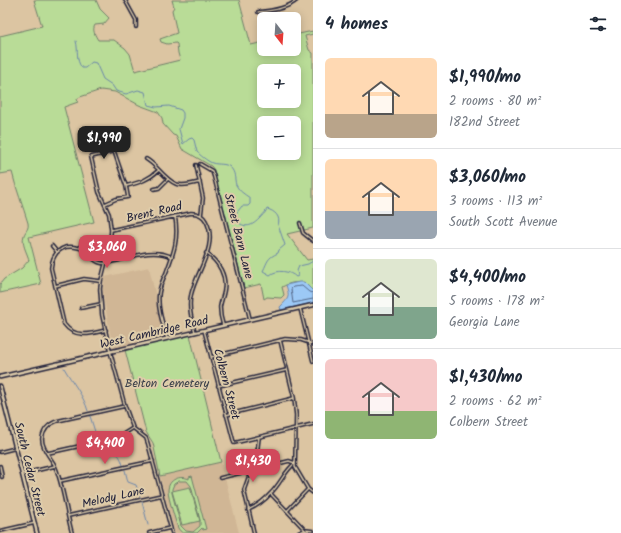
<!DOCTYPE html>
<html lang="en">
<head>
<meta charset="utf-8">
<style>
	body { margin:0; font-family:Kalam,sans-serif; background:#f2f2f3; color:#1f2937; height:100vh; display:flex; flex-direction:column; font-size:15px; white-space:nowrap }
	* { box-sizing:border-box; margin:0 }
	p { font-size:13px; color:#747a83 }
	.icon { flex:none; width:22px; height:22px; fill:none; stroke:currentColor; stroke-width:2; stroke-linecap:round; stroke-linejoin:round }
	.map { position:relative; flex:1; overflow:hidden }
	.side { display:flex; flex-direction:column; background:#fff; width:308px }
	.side>* { flex:none }
	.needle { width:26px; rotate:163deg }
	.fabs { position:absolute; left:257px; top:12px; display:grid; gap:8px }
	.fabs a { display:grid; place-items:center; width:44px; height:44px; border-radius:6px; background:#fff; box-shadow:0 2px 10px #0003; font-size:20px }
	.price { position:absolute; translate:-50% -34px; padding:0 9px; border-radius:8px; background:#d1495b; color:#fff; font-size:13px; line-height:26px; filter:drop-shadow(0 1px 2px #0008) }
	.price::after { content:''; position:absolute; left:50%; top:24px; width:12px; height:9px; margin-left:-6px; background:inherit; clip-path:polygon(0 0,100% 0,50% 100%) }
	.price.selected { background:#222; color:#fff }
	ul { padding:0; list-style:none }
	li { display:flex; align-items:center; gap:12px; height:100px; padding:0 12px }
	li+li { border-top:1px solid #e0e1e3 }
	li span { display:grid; place-items:center; flex:none; width:112px; height:80px; border-radius:6px; color:#555 }
	li>.icon { margin-inline-start:auto }
	span .icon { width:48px; height:48px; fill:#fffc; stroke-width:1 }
	li b { font-size:17px }
	h2 { display:flex; justify-content:space-between; align-items:center; height:48px; padding:0 12px; font-size:17px }
	main { display:flex; flex:1; min-height:0 }
	.map>svg:first-child { display:block }
</style>
</head>
<body>
<main>
<div class="map">
<svg width="313" height="533" viewBox="0 0 313 533">
	<rect width="100%" height="100%" fill="#dcc5a2"/>
	<filter id="ink" filterUnits="userSpaceOnUse"><feTurbulence type="fractalNoise" baseFrequency=".025" numOctaves="2"/><feDisplacementMap in="SourceGraphic" scale="8" xChannelSelector="R" yChannelSelector="G"/><feConvolveMatrix kernelMatrix="1 2 1 2 8 2 1 2 1" color-interpolation-filters="sRGB"/></filter>
	<g filter="url(#ink)">
		<path fill="#d0b695" d="M149,267L165,336L113,349L104,300L103,289L105,277Z
			M221,462L239,533H175L160,476Z"/>
		<path fill="#b9dc97" stroke="#6e7f69" fill-rule="evenodd" d="M34,0H96L100,9L109,18L104,24L95,25C92,30 95,35 98,40H114L125,48L130,54L135,71L180,60L178,53L177,44L176,43L167,44L161,42L160,39L177,33L172,10L174,7L172,0H239L251,45L264,42V49H294V35L313,31V34L305,36L309,50L313,53V228L287,234L307,260L313,259V291C303,281 295,280 282,287L284,295L281,298L267,297L264,299L261,284L244,288L214,170L211,166L182,149L176,136L173,135L163,124L162,118L158,112L139,105L115,92L101,90L80,97L77,99L78,102L64,107L94,222L29,237L41,284L0,293V284L4,279L22,268L29,260C27,252 21,244 24,235C26,230 29,229 28,223C23,206 16,189 12,172L0,174V36L42,26ZM264,71H294V101H264ZM264,123H294V153H264Z
			M190,335L221,462L160,476L153,443L146,432L125,350Z
			M192,476L206,529L203,530L202,528L197,533H183C181,532 179,530 178,528C176,523 168,497 168,491C168,479 180,475 189,479V477ZM179,481H187L191,486L200,520V526L193,532L186,531L181,526L172,493V489L174,484Z
			M190,487L200,521L182,525L172,491Z"/>
		<path fill="#9cc9f6" stroke="#6b86ab" d="M299,282H304L313,291V303L281,310L280,307C289,298 290,297 286,285Z"/>
		<g fill="none" stroke-linecap="round" stroke-linejoin="round">
			<path stroke="#536586" stroke-width="1" d="M313,293L309,292L302,286L293,287L291,289L293,303L313,299"/>
			<path stroke="#6b86ab" stroke-width="1" d="M76,41C79,51 75,59 82,68H85L92,62L96,63L103,79L112,85L116,91L126,94L138,90L145,92L148,105L156,107L169,106L181,110L183,113V118L179,129L183,144L189,139L192,138L194,140L197,152C200,155 207,161 212,163C219,165 225,163 230,167C236,173 234,178 236,185C239,191 244,194 250,198V204L248,206H242L234,216V219C244,228 250,228 259,219C262,215 265,214 267,209C275,211 281,217 278,225L285,245L279,250L278,253C267,258 268,261 263,271L270,275C277,269 290,271 296,277L298,276L297,271L299,266L308,264L313,261
				M64,368C72,382 84,396 88,411
				M90,416L97,438
				M100,444L103,451C116,455 118,449 123,465
				M125,470L128,482L136,485L140,497
				M142,502L148,525"/>
			<defs>
				<path id="street" d="M125,0L136,20V27
					M258,12C271,11 287,9 297,0
					M146,159C151,162 154,165 158,169C174,186 177,188 200,182
					M200,164L212,171L214,177L250,319
					M196,165L203,198L201,215
					M126,186C141,182 148,180 159,170
					M154,189L159,188L168,179
					M105,204L116,199L128,197L126,186L114,151L91,157L99,192L109,214L111,230L110,245L101,281L100,289L102,315L110,351L125,406L133,428L146,438L148,444L172,533
					M300,223L303,233L313,241
					M111,230L191,213C198,213 203,215 206,221C219,245 196,272 191,295C188,307 192,321 195,332
					M52,246L57,252
					M80,248L83,240
					M206,253C219,262 227,276 224,291C223,297 221,301 220,307C220,313 221,319 223,325
					M55,286L84,279L100,281
					M81,308L101,304
					M300,308L313,361
					M106,330C91,334 75,339 64,324L51,268C52,258 56,250 66,247C74,246 84,248 89,254C93,258 95,262 101,263C105,264 111,262 116,261C134,256 154,248 172,257
					M204,330L234,443L313,424
					M167,338C163,324 157,308 159,293C160,286 163,279 166,273C174,252 179,239 175,216
					M280,340L294,398L296,415L295,467L308,489L313,493
					M211,357L285,339L301,340L313,344
					M218,386L287,370
					M226,415L294,398
					M0,452L16,448
					M48,453L112,439L122,435L133,428
					M0,466L2,477
					M22,474L55,466
					M220,478L289,461L295,463
					M60,481L153,461
					M271,494L305,530L306,533
					M248,510C257,506 265,500 271,493C281,483 284,472 295,463
					M287,511L308,489
					M68,516L162,495
					M0,531L35,523
					M72,533C66,512 63,482 54,464C49,456 42,448 42,439C43,430 49,424 57,421L125,406
					M149,533L170,528
					M254,533L244,490L257,453L259,437
					M298,533L305,530L313,531"/>
				<path id="secondary" d="M0,377L313,305
					M0,386L37,533"/>
			</defs>
			<use href="#street" stroke="#22223b" stroke-width="4.5"/>
			<use href="#secondary" stroke="#22223b" stroke-width="5.5"/>
			<use href="#street" stroke="#deccaa" stroke-width="1.5"/>
			<use href="#secondary" stroke="#deccaa" stroke-width="2.5"/>
		</g>
	</g>
	<g text-anchor="middle" stroke-width="4" stroke-linejoin="round" paint-order="stroke">
		<g font-size="12" fill="#22223b" stroke="#deccaa">
			<text transform="translate(154 212) rotate(-13)" y="4">Brent Road</text>
			<text transform="translate(239 236) rotate(76)" y="4">Street Barn Lane</text>
			<text transform="translate(154 332) rotate(-13)" y="4">West Cambridge Road</text>
			<text transform="translate(227 384) rotate(75)" y="4">Colbern Street</text>
			<text transform="translate(30 469) rotate(76)" y="4">South Cedar Street</text>
			<text transform="translate(113 497) rotate(-13)" y="4">Melody Lane</text>
		</g>
		<g font-size="12" fill="#393e49" stroke="#deccaa">
			<text x="167" y="387">Belton Cemetery</text>
		</g>
	</g>
</svg>
<div class="fabs">
<a><svg class="needle" viewBox="-14 -14 28 28"><path d="M0-13l5 13h-10z" fill="#e53935"/><path d="M0 13l5-13h-10z" fill="#747a83"/></svg></a>
<a>+</a>
<a>−</a>
</div>
<b class="price selected" style="left:104px;top:160px">$1,990</b>
<b class="price" style="left:107px;top:269px">$3,060</b>
<b class="price" style="left:105px;top:465px">$4,400</b>
<b class="price" style="left:253px;top:483px">$1,430</b>
</div>
<section class="side">
<h2>4 homes<svg class="icon" aria-label="filters" viewBox="0 0 24 24"><path d="M4 7h16M4 17h16"/><circle cx="9" cy="7" r="2"/><circle cx="15" cy="17" r="2"/></svg></h2>
<ul>
<li><span style="background:linear-gradient(#ffd9b3 70%,#b9a48a 0)"><svg class="icon" aria-label="home" viewBox="0 0 24 24"><path d="M3 11l9-7 9 7M6 9v11h12V9"/></svg></span><div><b>$1,990/mo</b><p>2 rooms · 80 m²</p><p>182nd Street</p></div></li>
<li><span style="background:linear-gradient(#ffd9b3 65%,#9aa5b1 0)"><svg class="icon" aria-label="home" viewBox="0 0 24 24"><path d="M3 11l9-7 9 7M6 9v11h12V9"/></svg></span><div><b>$3,060/mo</b><p>3 rooms · 113 m²</p><p>South Scott Avenue</p></div></li>
<li><span style="background:linear-gradient(#dfe7d0 60%,#7fa58c 0)"><svg class="icon" aria-label="home" viewBox="0 0 24 24"><path d="M3 11l9-7 9 7M6 9v11h12V9"/></svg></span><div><b>$4,400/mo</b><p>5 rooms · 178 m²</p><p>Georgia Lane</p></div></li>
<li><span style="background:linear-gradient(#f6c9c9 65%,#8fb573 0)"><svg class="icon" aria-label="home" viewBox="0 0 24 24"><path d="M3 11l9-7 9 7M6 9v11h12V9"/></svg></span><div><b>$1,430/mo</b><p>2 rooms · 62 m²</p><p>Colbern Street</p></div></li>
</ul>
</section>
</main>
</body>
</html>
